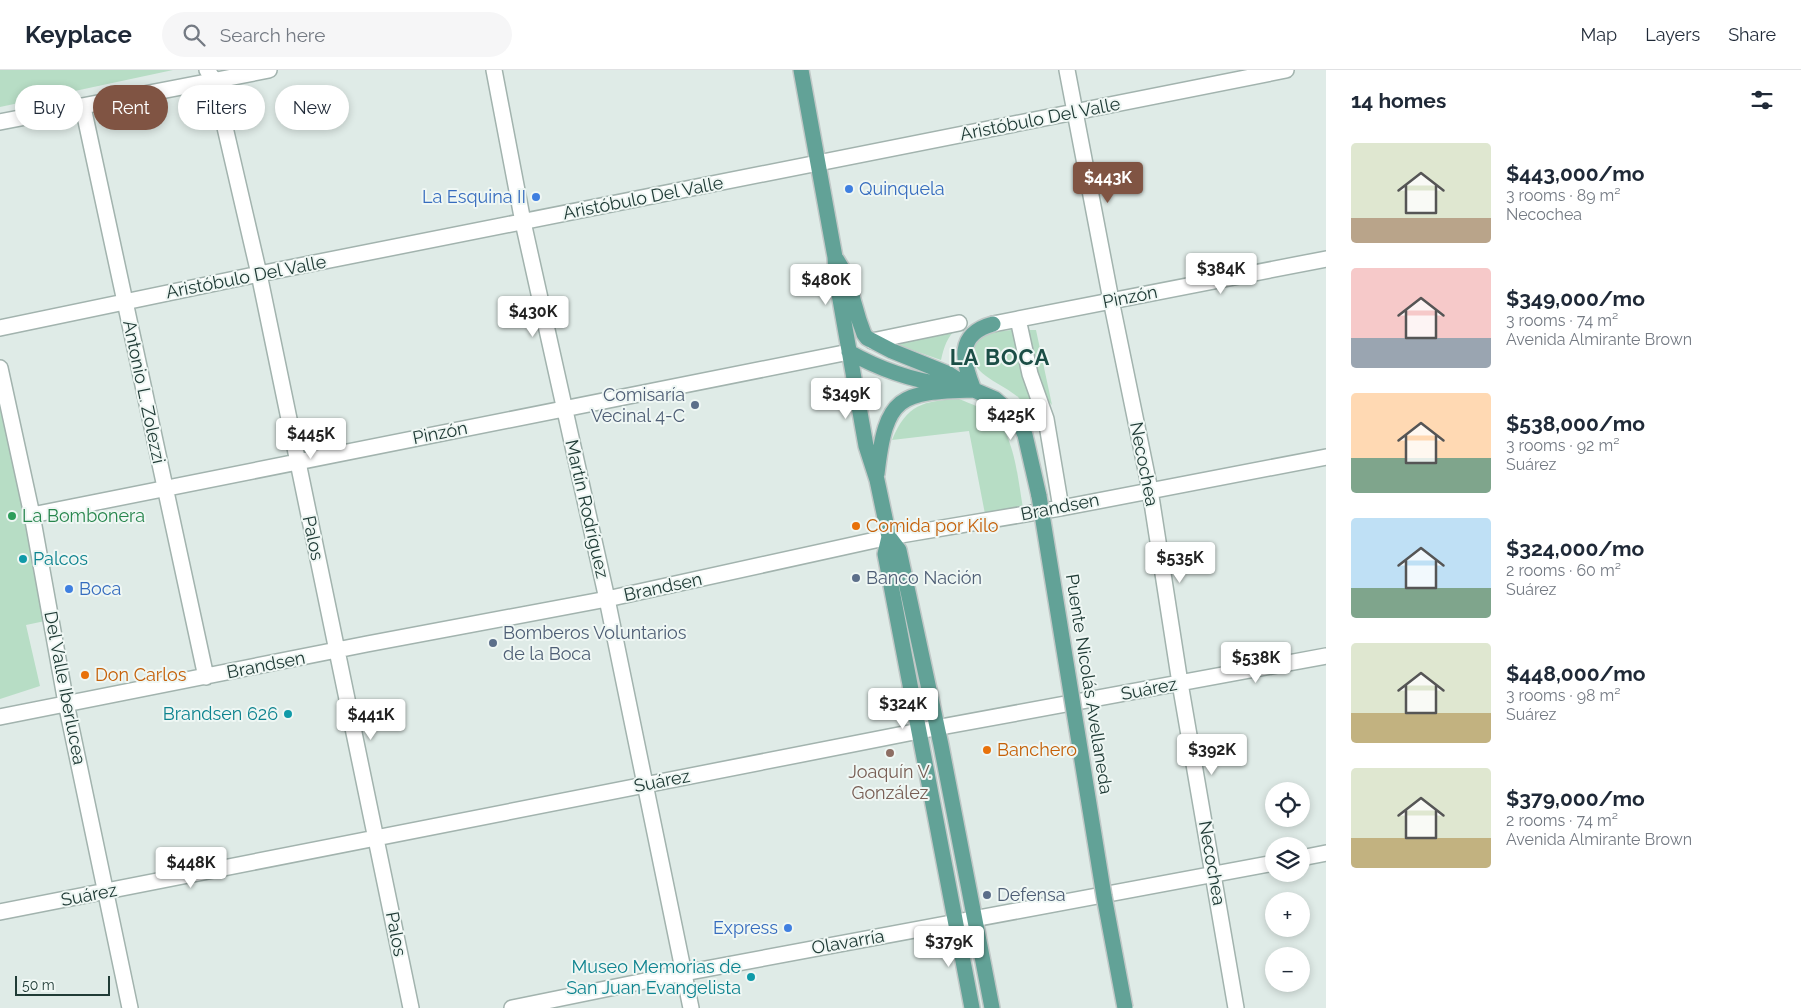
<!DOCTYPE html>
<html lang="en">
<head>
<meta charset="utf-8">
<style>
	body { margin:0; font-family:Raleway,sans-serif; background:#f6f6f7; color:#1f2937; height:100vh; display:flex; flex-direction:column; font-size:19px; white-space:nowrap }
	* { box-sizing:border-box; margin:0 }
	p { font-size:16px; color:#747a83 }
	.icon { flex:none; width:28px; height:28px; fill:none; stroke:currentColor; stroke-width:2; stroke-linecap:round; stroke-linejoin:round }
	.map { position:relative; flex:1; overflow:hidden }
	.details { display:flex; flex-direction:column; background:#fff; width:475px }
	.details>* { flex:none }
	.hud { position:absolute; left:15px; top:15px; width:475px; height:45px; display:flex; gap:10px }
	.controls { position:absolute; left:1265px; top:712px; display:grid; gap:10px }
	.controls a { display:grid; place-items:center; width:45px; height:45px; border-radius:50%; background:#fff; box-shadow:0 2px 8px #0003; font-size:25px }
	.scale { position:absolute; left:15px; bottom:12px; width:95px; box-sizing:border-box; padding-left:5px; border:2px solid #203b36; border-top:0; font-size:14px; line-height:18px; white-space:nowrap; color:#203b36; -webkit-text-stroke:4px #eff7f4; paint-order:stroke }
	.price { position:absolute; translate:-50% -42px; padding:0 11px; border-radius:5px; background:#fff; color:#222; font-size:16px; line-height:32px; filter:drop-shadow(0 1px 2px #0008) }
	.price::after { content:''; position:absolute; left:50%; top:30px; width:15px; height:11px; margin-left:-8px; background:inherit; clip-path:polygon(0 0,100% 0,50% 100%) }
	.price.selected { background:#805443; color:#fff }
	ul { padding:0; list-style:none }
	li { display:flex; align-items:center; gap:15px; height:125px; padding:0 25px }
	li span { display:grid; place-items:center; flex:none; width:140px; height:100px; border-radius:5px; color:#555 }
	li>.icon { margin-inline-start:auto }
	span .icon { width:60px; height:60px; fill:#fffc; stroke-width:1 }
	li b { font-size:21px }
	h2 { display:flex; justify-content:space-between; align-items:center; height:60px; padding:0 25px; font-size:21px }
	.tag { padding:0 18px; border-radius:22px; background:#fff; box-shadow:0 2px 8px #0003; font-size:18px; line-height:45px }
	.tag.selected { background:#805443; color:#fff }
	header { display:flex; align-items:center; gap:30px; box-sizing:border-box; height:70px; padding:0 25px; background:#fff; border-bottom:1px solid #e0e1e3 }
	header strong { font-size:24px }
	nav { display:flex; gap:28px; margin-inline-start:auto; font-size:18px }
	.search { width:350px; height:45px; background:#f6f6f7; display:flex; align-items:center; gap:12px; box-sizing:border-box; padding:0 18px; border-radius:28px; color:#747a83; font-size:19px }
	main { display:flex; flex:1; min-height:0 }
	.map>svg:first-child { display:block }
</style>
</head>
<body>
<header>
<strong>Keyplace</strong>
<div class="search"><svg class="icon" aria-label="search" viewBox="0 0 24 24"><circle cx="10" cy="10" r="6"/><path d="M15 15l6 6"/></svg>Search here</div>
<nav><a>Map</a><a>Layers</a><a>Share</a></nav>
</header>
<main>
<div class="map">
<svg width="1326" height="938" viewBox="0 0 1326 938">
	<rect width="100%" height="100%" fill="#dfebe7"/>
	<path fill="#b7ddc5" d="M0,0H173L0,37Z
		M957,258C947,267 944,277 941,290L892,273Z
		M1012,260L1016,279L1041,362C1034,350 1028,337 1018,327C1002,313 966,303 973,278C978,261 997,262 1012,260Z
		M1027,260H1036L1052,335C1036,320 1032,281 1027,260Z
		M959,329C971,334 984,338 994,347C1015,366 1018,411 1023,438L985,444L969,361L892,370C907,334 923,331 959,329Z
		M0,341H2L45,551L26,555L40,616L0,629Z"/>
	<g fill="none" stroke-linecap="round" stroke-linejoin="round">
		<defs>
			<path id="minor" d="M207,0L214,10L259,204L411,938
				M494,0L523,152L607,529L691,938
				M1067,0L1111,230L1150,420L1180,613L1236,938
				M83,37L206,607
				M0,52L269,0
				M1018,249L1030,304L1046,349L1061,438
				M993,254L1326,189
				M0,258L259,204L1286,0
				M872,271L959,253
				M0,298L32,445L66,633L130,938
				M32,445L849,282
				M0,647L367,574L607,529L889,467L1061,438L1326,387
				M1301,788L1326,783
				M0,842L919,661L1326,586
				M512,938L684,903L1274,793"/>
			<path id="major" d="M801,0L835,187L836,207L866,376L877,410L889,467L899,480L941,675L992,938
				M837,190L846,205L859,250L864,264L867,268L892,281L949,304L974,320L995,329L1011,343L1021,356L1025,365L1039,426
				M849,282C879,299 911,310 946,315
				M974,320C962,291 956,264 993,254
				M877,404C886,325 899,322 974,320
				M889,467L885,484L972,938"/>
		</defs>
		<use href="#minor" stroke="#a2b3ae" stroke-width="18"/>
		<use href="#major" stroke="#c1c8c7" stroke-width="18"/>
		<use href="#minor" stroke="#fff" stroke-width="15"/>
		<use href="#major" stroke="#62a297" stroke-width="15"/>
		<defs>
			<path id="major-bridge" d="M1039,426L1104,826L1125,938"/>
		</defs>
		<use href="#major-bridge" stroke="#c1c8c7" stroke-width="18" stroke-linecap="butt"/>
		<use href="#major-bridge" stroke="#62a297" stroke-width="15"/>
	</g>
	<g fill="#3f7fe0" stroke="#eff7f4" stroke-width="2">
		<circle cx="849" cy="119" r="5"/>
		<circle cx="536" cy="127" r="5"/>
		<circle cx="69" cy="519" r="5"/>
		<circle cx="788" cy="858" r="5"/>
	</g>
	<g fill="#5c6f8a" stroke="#eff7f4" stroke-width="2">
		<circle cx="695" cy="335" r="5"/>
		<circle cx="856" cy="508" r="5"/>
		<circle cx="493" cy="573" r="5"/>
		<circle cx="987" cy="825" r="5"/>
	</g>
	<circle fill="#2e9e5b" stroke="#eff7f4" stroke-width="2" cx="12" cy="446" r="5"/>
	<g fill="#e8710a" stroke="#eff7f4" stroke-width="2">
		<circle cx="856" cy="456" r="5"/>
		<circle cx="85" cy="605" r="5"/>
		<circle cx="987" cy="680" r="5"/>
	</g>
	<g fill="#0f9aa8" stroke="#eff7f4" stroke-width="2">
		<circle cx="23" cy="489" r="5"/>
		<circle cx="288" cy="644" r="5"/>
		<circle cx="751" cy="907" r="5"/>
	</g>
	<circle fill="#8d6e63" stroke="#eff7f4" stroke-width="2" cx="890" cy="683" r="5"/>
	<g text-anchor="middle" stroke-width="4" stroke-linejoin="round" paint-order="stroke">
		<g font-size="18" fill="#203b36" stroke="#eff7f4">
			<text transform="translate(1040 49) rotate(-11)" y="6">Aristóbulo Del Valle</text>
			<text transform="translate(643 128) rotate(-11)" y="6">Aristóbulo Del Valle</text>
			<text transform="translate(246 207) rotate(-11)" y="6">Aristóbulo Del Valle</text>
			<text transform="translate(1130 227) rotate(-11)" y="6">Pinzón</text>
			<text transform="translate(144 322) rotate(78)" y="6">Antonio L. Zolezzi</text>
			<text transform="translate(440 363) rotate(-11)" y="6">Pinzón</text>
			<text transform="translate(1144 394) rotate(79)" y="6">Necochea</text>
			<text transform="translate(1060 437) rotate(-11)" y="6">Brandsen</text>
			<text transform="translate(587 439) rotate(77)" y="6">Martín Rodríguez</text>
			<text transform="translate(313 468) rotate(78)" y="6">Palos</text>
			<text transform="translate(663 517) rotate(-12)" y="6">Brandsen</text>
			<text transform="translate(266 595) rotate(-11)" y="6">Brandsen</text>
			<text transform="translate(1089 614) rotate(81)" y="6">Puente Nicolás Avellaneda</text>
			<text transform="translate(65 618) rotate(79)" y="6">Del Valle Iberlucea</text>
			<text transform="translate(1149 619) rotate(-11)" y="6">Suárez</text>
			<text transform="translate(662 711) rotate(-11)" y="6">Suárez</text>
			<text transform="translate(1212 793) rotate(80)" y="6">Necochea</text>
			<text transform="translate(89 825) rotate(-11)" y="6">Suárez</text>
			<text transform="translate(396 864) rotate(79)" y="6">Palos</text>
			<text transform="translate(848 872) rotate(-10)" y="6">Olavarría</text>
		</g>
		<g font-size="18" fill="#366cbe" stroke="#eff7f4" text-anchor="start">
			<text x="859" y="125">Quinquela</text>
			<text x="526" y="133" text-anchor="end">La Esquina II</text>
			<text x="79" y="525">Boca</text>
			<text x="778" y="864" text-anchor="end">Express</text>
		</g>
		<g font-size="18" fill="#4e5e75" stroke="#eff7f4" text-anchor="start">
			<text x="685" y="331" text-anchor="end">Comisaría<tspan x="685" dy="21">Vecinal 4-C</tspan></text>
			<text x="866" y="514">Banco Nación</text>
			<text x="503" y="569">Bomberos Voluntarios<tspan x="503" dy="21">de la Boca</tspan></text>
			<text x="997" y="831">Defensa</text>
		</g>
		<g font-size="18" fill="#27864d" stroke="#eff7f4" text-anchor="start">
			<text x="22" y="452">La Bombonera</text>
		</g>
		<g font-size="18" fill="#c56008" stroke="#eff7f4" text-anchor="start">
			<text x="866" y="462">Comida por Kilo</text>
			<text x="95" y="611">Don Carlos</text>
			<text x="997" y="686">Banchero</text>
		</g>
		<g font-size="18" fill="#0d838f" stroke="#eff7f4" text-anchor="end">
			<text x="33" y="495" text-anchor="start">Palcos</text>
			<text x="278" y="650">Brandsen 626</text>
			<text x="741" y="903">Museo Memorias de<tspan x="741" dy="21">San Juan Evangelista</tspan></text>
		</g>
		<g font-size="18" fill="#785e54" stroke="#eff7f4">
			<text x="890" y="708">Joaquín V.<tspan x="890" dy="21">González</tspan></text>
		</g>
		<g font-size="22" font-weight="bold" letter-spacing="1" fill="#1b4e46" stroke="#eff7f4">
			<text x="1000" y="295">LA BOCA</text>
		</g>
	</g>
</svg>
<div class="controls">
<a><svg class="icon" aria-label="locate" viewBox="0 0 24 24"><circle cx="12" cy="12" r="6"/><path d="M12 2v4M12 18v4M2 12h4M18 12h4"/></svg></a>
<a><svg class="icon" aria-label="layers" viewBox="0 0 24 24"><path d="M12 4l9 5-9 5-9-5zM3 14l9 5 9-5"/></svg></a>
<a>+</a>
<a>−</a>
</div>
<div class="scale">50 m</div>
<b class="price selected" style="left:1108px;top:134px">$443K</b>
<b class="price" style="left:1221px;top:225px">$384K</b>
<b class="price" style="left:826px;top:236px">$480K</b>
<b class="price" style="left:533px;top:268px">$430K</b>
<b class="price" style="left:846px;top:350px">$349K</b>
<b class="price" style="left:1011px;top:371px">$425K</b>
<b class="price" style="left:311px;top:390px">$445K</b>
<b class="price" style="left:1180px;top:514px">$535K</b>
<b class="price" style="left:1256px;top:614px">$538K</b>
<b class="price" style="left:903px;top:660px">$324K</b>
<b class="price" style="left:371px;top:671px">$441K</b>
<b class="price" style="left:1212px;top:706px">$392K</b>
<b class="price" style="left:191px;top:819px">$448K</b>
<b class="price" style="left:949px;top:898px">$379K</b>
<div class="hud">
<a class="tag">Buy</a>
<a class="tag selected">Rent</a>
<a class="tag">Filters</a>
<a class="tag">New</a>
</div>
</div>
<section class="details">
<h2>14 homes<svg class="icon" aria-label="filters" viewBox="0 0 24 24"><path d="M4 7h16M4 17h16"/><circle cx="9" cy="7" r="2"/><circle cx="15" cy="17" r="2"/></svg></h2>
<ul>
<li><span style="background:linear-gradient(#dfe7d0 75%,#b9a48a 0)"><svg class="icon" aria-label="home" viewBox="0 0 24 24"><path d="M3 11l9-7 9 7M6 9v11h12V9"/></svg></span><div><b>$443,000/mo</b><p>3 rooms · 89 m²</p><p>Necochea</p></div></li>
<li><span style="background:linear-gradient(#f6c9c9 70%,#9aa5b1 0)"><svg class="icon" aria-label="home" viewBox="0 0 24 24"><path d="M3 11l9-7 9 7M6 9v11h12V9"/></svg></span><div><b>$349,000/mo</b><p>3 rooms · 74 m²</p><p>Avenida Almirante Brown</p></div></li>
<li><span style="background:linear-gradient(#ffd9b3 65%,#7fa58c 0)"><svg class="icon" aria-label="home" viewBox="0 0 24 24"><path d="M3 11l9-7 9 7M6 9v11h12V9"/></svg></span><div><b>$538,000/mo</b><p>3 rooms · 92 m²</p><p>Suárez</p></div></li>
<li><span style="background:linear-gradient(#bfe0f5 70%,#7fa58c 0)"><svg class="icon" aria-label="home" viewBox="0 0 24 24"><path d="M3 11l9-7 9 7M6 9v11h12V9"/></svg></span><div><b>$324,000/mo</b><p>2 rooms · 60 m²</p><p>Suárez</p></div></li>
<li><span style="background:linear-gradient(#dfe7d0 70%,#c2b280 0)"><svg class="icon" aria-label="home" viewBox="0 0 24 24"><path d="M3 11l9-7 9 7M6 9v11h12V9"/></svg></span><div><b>$448,000/mo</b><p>3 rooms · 98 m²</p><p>Suárez</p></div></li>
<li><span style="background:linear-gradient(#dfe7d0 70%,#c2b280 0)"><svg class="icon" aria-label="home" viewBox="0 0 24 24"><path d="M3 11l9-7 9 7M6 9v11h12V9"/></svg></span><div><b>$379,000/mo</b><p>2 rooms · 74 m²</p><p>Avenida Almirante Brown</p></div></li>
</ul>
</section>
</main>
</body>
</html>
